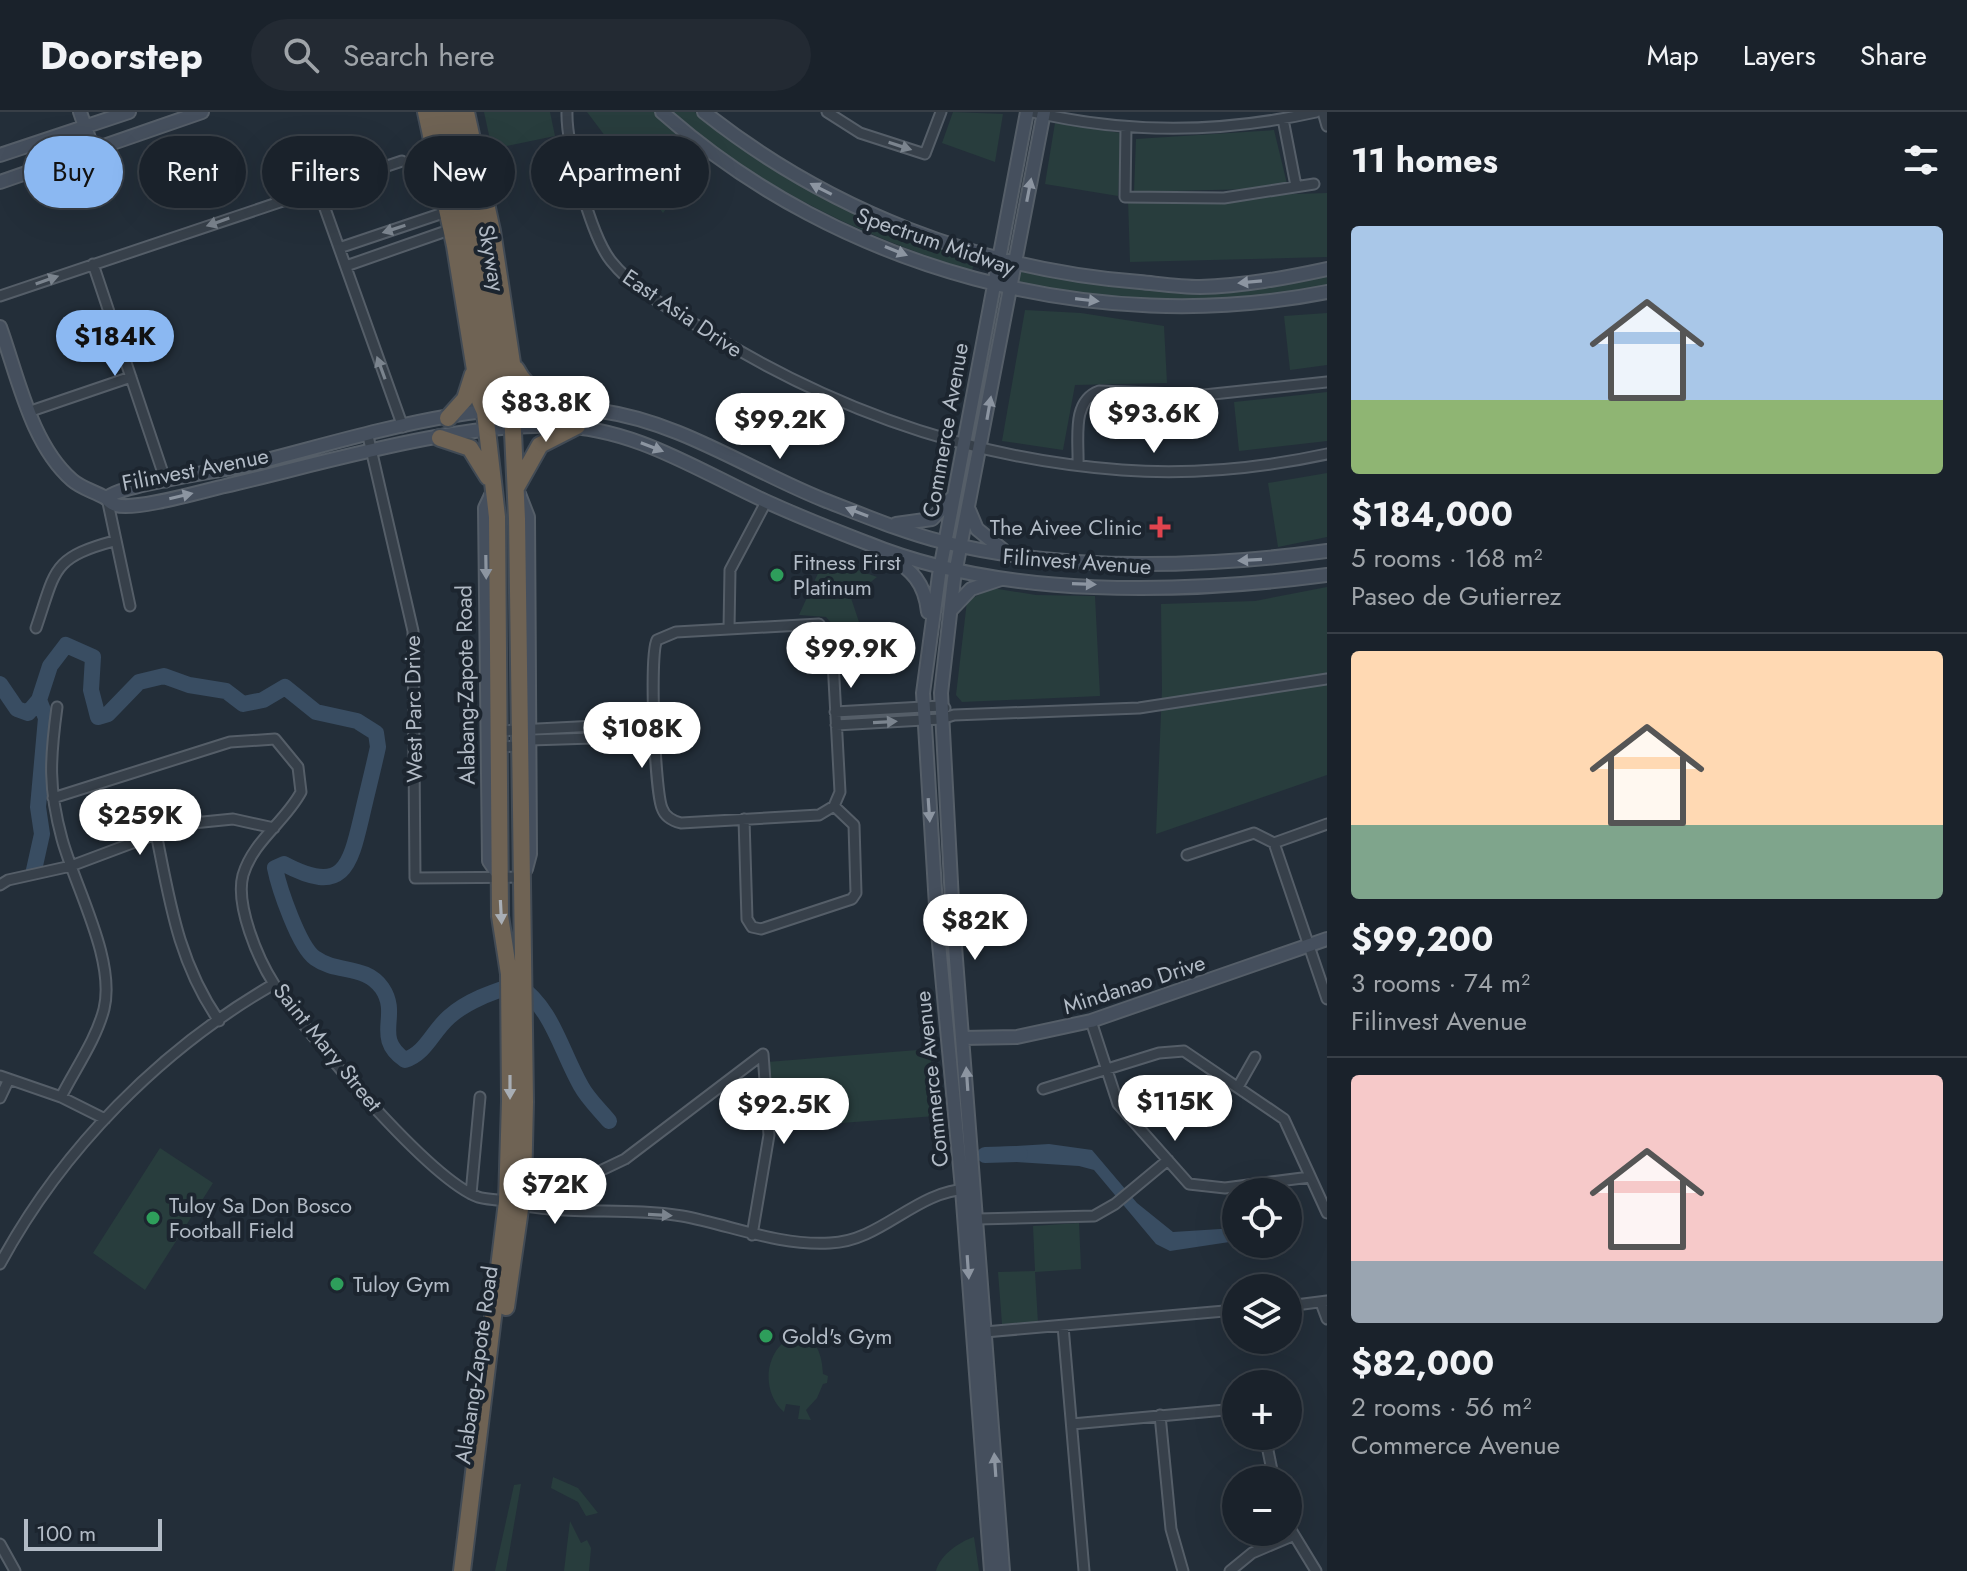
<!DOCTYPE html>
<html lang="en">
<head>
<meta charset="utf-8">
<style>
	body { margin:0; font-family:Jost,sans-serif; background:#232a33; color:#f1f3f6; height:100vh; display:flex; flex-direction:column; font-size:30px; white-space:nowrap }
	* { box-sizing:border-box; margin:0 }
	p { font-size:26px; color:#9fa4a9 }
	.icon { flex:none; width:44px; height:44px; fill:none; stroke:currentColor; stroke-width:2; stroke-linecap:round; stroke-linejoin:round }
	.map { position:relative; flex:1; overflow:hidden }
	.sheet { display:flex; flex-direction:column; background:#1a222b; width:640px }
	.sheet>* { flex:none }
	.top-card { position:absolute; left:24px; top:24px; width:760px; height:72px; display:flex; gap:16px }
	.tools { position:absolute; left:1222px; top:1066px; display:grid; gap:16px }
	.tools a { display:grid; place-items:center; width:80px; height:80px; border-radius:50%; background:#1a222b; box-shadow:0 8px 32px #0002,0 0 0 2px #383f47; font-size:40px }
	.scale { position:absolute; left:24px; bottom:20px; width:138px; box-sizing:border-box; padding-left:8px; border:4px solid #b2bbc6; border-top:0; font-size:22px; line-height:28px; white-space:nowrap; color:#b2bbc6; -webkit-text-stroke:6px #1c252f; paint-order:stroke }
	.price { position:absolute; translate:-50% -68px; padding:0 18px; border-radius:28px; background:#fff; color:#222; font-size:26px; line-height:52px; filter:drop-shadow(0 2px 4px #0008) }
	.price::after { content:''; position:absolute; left:50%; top:48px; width:24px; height:18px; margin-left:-12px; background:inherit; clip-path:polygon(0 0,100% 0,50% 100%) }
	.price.active { background:#8bb8f2; color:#111 }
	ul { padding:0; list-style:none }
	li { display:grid; align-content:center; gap:16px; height:424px; padding:0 24px }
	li+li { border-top:2px solid #383f47 }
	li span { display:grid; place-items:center; height:248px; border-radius:8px; color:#555 }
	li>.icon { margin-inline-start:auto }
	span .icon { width:144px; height:144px; fill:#fffc; stroke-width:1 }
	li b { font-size:34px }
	h2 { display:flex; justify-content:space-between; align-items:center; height:96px; padding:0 24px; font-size:34px }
	.pill { padding:0 28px; border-radius:36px; background:#1a222b; box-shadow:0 8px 32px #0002,0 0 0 2px #383f47; font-size:28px; line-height:72px }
	.pill.active { background:#8bb8f2; color:#111 }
	header { display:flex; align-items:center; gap:48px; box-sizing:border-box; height:112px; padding:0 40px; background:#1a222b; border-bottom:2px solid #383f47 }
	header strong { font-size:38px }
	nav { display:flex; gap:44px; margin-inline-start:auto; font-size:28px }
	.search { width:560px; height:72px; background:#232a33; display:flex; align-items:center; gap:20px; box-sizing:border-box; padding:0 28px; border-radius:44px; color:#9fa4a9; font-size:30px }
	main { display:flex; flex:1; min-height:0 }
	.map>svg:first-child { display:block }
</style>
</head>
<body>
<header>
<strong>Doorstep</strong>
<div class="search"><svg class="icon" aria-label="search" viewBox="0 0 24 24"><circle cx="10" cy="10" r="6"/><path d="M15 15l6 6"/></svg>Search here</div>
<nav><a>Map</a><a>Layers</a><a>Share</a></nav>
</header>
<main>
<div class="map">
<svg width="1327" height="1459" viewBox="0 0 1327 1459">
	<rect width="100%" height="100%" fill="#232e39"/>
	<path fill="#283d3d" d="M484,0H550L555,24L492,37Z
		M587,0H654L706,43L663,101Z
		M671,0H695L797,71L848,98L975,146L972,159C858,123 763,77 671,0Z
		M953,0L1003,2L995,50L942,31Z
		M1055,11L1121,21L1118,84L1045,72Z
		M1274,18L1288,76L1134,80L1136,27Z
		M1327,81V145L1130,150L1128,87Z
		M1022,158L1183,179L1327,160V176L1204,194L1016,175Z
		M1025,198L1081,201L1164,214L1167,271L1075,273L1063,338L1002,329Z
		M1327,201V253L1290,258L1284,204Z
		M1327,280V329L1239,339L1234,290Z
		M1327,361V425L1278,435L1268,371Z
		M825,446L877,465L851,486L859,510L837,517L826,505L799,503Z
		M1327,475V663L1156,722L1162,578L1161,492L1255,489Z
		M992,476L1036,483L1095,484L1100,584L962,590L956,583L967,489Z
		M930,937L936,1004L773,1016L767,950Z
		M160,1036L213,1071L145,1178L93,1141Z
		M1079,1111L1081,1157L1035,1160L1038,1211L1002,1212L998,1160L1035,1159L1033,1114Z
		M798,1223C818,1225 822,1245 823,1262L828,1264L827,1271L823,1272L817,1286L806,1298L811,1308L798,1307L800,1294L786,1292L784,1300C759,1279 765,1232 798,1223Z
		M553,1365L578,1376L598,1401L586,1404L578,1390L551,1376Z
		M521,1372L506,1459H495L514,1373Z
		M570,1409L581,1431L587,1428L591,1436L589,1459H564Z
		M974,1425L979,1459H936C940,1443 959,1430 974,1425Z"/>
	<path fill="#394d62" d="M1049,1032L1092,1038L1137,1091L1173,1120L1236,1116V1129L1170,1139L1156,1132L1094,1058L1079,1054L1001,1049L1000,1035Z"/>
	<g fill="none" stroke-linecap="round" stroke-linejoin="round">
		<path stroke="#394d62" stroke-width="16" d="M0,572L17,597L28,601L39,588L50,554L66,533L93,545L91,578L98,605L108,602L139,570L164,564L189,573L226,579L243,592L263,588L285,575L316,600L357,609L376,621L378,635C373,658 367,681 362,703C350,754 344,784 284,752L275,756C279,776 299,835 315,846C337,862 365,852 382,876C401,904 372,925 405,948C426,941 432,920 449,905C468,888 493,880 517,872C553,897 560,937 581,974C588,987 600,998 609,1009
			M34,758L42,722L38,695L46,606L39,588
			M985,1043L1020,1042"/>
		<defs>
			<path id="street" d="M567,0C566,32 591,124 611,149C634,178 672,198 703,217C831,297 971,347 1122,358C1189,363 1262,356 1327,342
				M827,0L860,21L925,42L941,0
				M1033,0C1127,22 1223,21 1316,0
				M1323,0L1327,14
				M1283,7L1296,74
				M1126,15L1125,85L1224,86L1314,72
				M318,77L403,315
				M339,136L449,99
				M93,152L166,370
				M346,154L452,117
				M0,184L402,49
				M31,299L131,265
				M368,324L413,519L415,766L524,765
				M1078,353C1079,328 1071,289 1099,279L1204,283L1327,270
				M107,386L130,494
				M819,512L832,530L840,680L834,694L819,703L681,711C673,709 665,705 662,696C655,679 649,542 657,528L676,520Z
				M36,516C56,458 51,446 114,429
				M729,517L730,458L766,390
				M57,595C50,646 48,676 62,727C75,775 116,848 104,897C96,928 75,957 61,985
				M835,600L941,594L945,596
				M836,613L941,607L954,603L1139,596L1327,567
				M499,619L655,611
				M499,635L520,634L530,628L656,624
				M53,686L230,630L275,627L298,655L301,680C285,710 253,729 243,763C235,793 258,847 274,872C305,920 428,1066 478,1085C488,1088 498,1087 507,1090C564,1105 624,1094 682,1104C731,1113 778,1134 830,1131C882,1129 915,1079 968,1077
				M744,707L747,807L752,815L761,817L852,787L856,781L854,713L834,694
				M156,721C170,791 178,849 219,909
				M1274,731L1327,887
				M1187,743L1254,721L1274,731L1327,712
				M0,773L8,768L71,754L183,712L233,707L274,716
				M1091,909L1118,992L1189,1072L1225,1076L1310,1065
				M0,964L61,985L105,1007
				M1238,975L1255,945
				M1043,977L1159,941L1184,939L1284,1007L1327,1101
				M0,986L9,967
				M471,1082L480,985
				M521,1083L583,1067L625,1047L763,942L769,1023L752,1123
				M978,1107L1094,1104L1115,1092L1168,1048
				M0,1152C62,1037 161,937 274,872
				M1321,1191L1327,1207
				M1288,1194L1327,1189
				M1063,1214L1084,1459
				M985,1220L1236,1198
				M1160,1303L1171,1417L1183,1459
				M1072,1312L1236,1297
				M1265,1324L1274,1368
				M1288,1413L1316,1459
				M0,1432L15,1459
				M1230,1459L1252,1441L1292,1424"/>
			<path id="secondary" d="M80,0L93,38
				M662,0C839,158 1096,226 1327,180
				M704,0C829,99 981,158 1140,170C1160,172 1180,175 1200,175C1243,174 1285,166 1327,157
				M0,43L129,0
				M0,70L202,0
				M0,215C18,265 31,332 72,368C81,376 93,379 104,385C108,387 111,392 116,393C135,399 203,379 225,374C324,351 458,310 558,314C635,316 697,358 765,389C798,404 833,418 867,431C1003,487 1183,482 1327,463
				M493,379L485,396L489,749L500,765
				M519,382L528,405L530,742L526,757
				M107,386C121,372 220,359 247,353C360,325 483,282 601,299C680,310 751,359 824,388C863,403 903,420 943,430C1067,460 1201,456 1327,439
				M969,398L977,417L1003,438
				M896,412L932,407L952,386
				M888,443C912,458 925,471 928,500
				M951,498L971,477L1001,467
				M963,926L1017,925L1091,909L1327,827
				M991,1459L962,1077L937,810L923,581L939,463L1027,0
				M1003,1459L953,808L941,581L954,467L1044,0"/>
			<path id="highway" d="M426,0L455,134L480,289L485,300L497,405L500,804L509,862L510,989L507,1090L462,1459
				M440,0L467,129L491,287L485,300
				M453,0L481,123L505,285L512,298
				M466,0L492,119L517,284L512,298L517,407L525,990L523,1076L506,1195
				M516,257C529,283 553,289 579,297
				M448,306L465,287L473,262
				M440,326L470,336L488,365
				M517,374L540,333L577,314"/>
		</defs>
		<use href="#street" stroke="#555e68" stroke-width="13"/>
		<use href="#secondary" stroke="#555e68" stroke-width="16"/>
		<use href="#highway" stroke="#424b55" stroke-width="20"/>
		<use href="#street" stroke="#37404a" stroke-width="9"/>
		<use href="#secondary" stroke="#454f5d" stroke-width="12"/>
		<use href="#highway" stroke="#6f6354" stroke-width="16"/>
	</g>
	<defs><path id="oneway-solid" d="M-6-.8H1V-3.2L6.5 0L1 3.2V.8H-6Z" transform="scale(2)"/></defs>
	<g fill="#7b848e">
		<use href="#oneway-solid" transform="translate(900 34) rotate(18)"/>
		<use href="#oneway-solid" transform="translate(218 110) rotate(161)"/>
		<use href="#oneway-solid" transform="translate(394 117) rotate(162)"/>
		<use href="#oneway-solid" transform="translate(47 168) rotate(-19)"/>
		<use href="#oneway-solid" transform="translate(381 256) rotate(-110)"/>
		<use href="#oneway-solid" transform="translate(885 610) rotate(-3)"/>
		<use href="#oneway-solid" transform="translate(660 1103) rotate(3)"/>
	</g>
	<g fill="#8c95a1">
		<use href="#oneway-solid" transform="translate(821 77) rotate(-153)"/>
		<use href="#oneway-solid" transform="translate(1029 78) rotate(-79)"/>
		<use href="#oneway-solid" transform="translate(896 139) rotate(22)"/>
		<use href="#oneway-solid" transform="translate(1250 170) rotate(175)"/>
		<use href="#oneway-solid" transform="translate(1087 188) rotate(7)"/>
		<use href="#oneway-solid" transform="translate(989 296) rotate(-80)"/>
		<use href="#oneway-solid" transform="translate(652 335) rotate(21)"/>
		<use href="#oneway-solid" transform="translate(181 384) rotate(-13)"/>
		<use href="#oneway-solid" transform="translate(857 400) rotate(-159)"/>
		<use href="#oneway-solid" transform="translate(1250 448) rotate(177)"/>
		<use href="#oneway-solid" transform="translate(486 455) rotate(89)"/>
		<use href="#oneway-solid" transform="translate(1084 472) rotate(2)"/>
		<use href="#oneway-solid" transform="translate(929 698) rotate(86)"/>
		<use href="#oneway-solid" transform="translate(967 967) rotate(-94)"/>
		<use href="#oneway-solid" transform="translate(968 1155) rotate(86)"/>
		<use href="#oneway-solid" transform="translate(995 1353) rotate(-94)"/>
	</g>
	<g fill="#a8aeb5">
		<use href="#oneway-solid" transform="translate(501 800) rotate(87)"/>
		<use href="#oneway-solid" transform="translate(510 975) rotate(90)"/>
	</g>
	<path fill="#e0444e" stroke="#1c252f" stroke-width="3" d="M1156 403h8v8h8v8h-8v8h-8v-8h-8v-8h8z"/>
	<g fill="#2e9e5b" stroke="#1c252f" stroke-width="3">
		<circle cx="777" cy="463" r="8"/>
		<circle cx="153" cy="1106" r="8"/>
		<circle cx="337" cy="1172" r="8"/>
		<circle cx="766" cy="1224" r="8"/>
	</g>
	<g text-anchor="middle" stroke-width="8" stroke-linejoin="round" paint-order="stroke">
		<g font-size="22" fill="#b2bbc6" stroke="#1c252f">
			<text transform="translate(936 129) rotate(19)" y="8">Spectrum Midway</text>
			<text transform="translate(492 146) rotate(80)" y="8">Skyway</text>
			<text transform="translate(683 201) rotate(34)" y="8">East Asia Drive</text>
			<text transform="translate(945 318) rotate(-80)" y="8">Commerce Avenue</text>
			<text transform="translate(195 357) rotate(-11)" y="8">Filinvest Avenue</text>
			<text transform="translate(1077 449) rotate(4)" y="8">Filinvest Avenue</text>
			<text transform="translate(465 573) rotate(-91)" y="8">Alabang-Zapote Road</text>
			<text transform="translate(413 597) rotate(-91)" y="8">West Parc Drive</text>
			<text transform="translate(1134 872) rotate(-18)" y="8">Mindanao Drive</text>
			<text transform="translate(328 935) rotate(51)" y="8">Saint Mary Street</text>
			<text transform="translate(931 967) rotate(-96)" y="8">Commerce Avenue</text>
			<text transform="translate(476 1253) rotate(-82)" y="8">Alabang-Zapote Road</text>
		</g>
		<g font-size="22" fill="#b2bbc6" stroke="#1c252f" text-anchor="start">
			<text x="1142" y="423" text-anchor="end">The Aivee Clinic</text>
			<text x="793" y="458">Fitness First<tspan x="793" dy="25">Platinum</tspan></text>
			<text x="169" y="1101">Tuloy Sa Don Bosco<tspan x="169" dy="25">Football Field</tspan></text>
			<text x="353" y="1180">Tuloy Gym</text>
			<text x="782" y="1232">Gold's Gym</text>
		</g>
	</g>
</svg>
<div class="tools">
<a><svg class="icon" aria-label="locate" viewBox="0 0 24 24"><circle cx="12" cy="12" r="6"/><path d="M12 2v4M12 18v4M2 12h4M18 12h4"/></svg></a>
<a><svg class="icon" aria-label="layers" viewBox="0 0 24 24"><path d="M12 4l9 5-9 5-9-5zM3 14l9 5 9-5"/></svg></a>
<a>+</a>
<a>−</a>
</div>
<div class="scale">100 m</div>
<b class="price active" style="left:115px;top:266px">$184K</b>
<b class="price" style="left:546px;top:332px">$83.8K</b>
<b class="price" style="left:1154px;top:343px">$93.6K</b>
<b class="price" style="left:780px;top:349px">$99.2K</b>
<b class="price" style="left:851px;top:578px">$99.9K</b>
<b class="price" style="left:642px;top:658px">$108K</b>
<b class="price" style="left:140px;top:745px">$259K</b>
<b class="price" style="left:975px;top:850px">$82K</b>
<b class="price" style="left:1175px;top:1031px">$115K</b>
<b class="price" style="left:784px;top:1034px">$92.5K</b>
<b class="price" style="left:555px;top:1114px">$72K</b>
<div class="top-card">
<a class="pill active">Buy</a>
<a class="pill">Rent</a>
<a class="pill">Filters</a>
<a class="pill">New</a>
<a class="pill">Apartment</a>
</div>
</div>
<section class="sheet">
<h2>11 homes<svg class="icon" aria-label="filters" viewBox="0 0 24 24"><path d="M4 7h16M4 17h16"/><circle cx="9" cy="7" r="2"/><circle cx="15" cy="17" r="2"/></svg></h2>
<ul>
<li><span style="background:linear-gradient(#a9c7e8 70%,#8fb573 0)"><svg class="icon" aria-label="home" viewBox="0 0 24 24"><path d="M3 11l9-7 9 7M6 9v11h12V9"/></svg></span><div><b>$184,000</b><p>5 rooms · 168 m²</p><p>Paseo de Gutierrez</p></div></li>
<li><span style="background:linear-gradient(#ffd9b3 70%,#7fa58c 0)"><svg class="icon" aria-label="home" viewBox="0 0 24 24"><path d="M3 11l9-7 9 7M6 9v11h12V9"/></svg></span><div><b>$99,200</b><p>3 rooms · 74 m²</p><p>Filinvest Avenue</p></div></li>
<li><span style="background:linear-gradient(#f6c9c9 75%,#9aa5b1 0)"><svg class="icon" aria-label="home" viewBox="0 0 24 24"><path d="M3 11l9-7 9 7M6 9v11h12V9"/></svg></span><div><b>$82,000</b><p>2 rooms · 56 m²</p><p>Commerce Avenue</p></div></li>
</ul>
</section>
</main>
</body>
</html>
